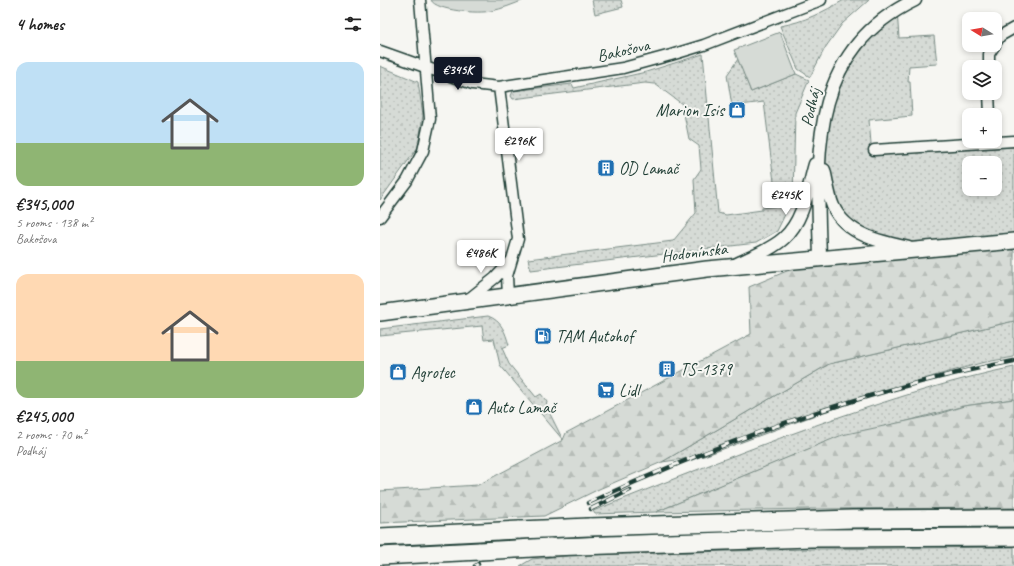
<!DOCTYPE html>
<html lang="en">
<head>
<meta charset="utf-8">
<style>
	body { margin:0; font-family:Caveat,sans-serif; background:#f6f6f6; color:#222; height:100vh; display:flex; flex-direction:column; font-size:15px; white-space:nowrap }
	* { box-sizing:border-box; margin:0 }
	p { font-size:13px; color:#767676 }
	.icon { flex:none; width:22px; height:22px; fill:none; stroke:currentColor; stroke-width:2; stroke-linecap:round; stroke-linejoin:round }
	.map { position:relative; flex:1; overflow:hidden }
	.panel { display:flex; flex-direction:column; background:#fff; width:380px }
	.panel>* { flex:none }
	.needle { width:26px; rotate:281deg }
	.buttons { position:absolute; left:582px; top:12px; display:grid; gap:8px }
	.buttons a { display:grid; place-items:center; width:40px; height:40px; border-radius:8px; background:#fff; box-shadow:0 2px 6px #0003; font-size:20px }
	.price { position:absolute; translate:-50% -34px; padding:0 9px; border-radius:4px; background:#fff; color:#222; font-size:13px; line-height:26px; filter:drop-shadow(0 1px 2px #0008) }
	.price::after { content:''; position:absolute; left:50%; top:24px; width:12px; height:9px; margin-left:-6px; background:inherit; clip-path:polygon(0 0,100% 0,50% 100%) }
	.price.selected { background:#111827; color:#fff }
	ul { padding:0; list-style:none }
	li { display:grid; align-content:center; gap:8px; height:212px; padding:0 16px }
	li span { display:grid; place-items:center; height:124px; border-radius:12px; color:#555 }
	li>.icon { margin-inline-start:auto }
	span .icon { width:72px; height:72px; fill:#fffc; stroke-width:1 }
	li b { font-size:17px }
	h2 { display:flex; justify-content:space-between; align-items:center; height:48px; padding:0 16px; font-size:17px }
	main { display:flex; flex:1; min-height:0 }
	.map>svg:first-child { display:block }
</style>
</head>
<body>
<main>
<section class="panel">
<h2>4 homes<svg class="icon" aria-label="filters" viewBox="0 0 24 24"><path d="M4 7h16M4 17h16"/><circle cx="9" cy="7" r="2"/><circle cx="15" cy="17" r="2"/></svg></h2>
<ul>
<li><span style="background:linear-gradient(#bfe0f5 65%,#8fb573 0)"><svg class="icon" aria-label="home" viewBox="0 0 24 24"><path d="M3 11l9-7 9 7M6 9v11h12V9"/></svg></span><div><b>€345,000</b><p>5 rooms · 138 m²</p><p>Bakošova</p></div></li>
<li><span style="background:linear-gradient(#ffd9b3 70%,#8fb573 0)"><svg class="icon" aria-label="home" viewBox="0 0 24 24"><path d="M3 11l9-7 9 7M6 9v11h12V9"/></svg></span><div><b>€245,000</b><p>2 rooms · 70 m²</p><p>Podháj</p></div></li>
</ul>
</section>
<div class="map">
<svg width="634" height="566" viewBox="0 0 634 566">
	<defs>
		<pattern id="grass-dots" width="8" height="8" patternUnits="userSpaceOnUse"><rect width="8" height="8" fill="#d6dbd6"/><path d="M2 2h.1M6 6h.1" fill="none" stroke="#b7bdb8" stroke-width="1.8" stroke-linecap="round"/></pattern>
		<pattern id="forest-firs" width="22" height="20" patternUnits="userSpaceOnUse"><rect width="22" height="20" fill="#d6dbd6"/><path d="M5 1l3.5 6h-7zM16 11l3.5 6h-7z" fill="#b7bdb8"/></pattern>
	</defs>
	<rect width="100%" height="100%" fill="#f6f6f2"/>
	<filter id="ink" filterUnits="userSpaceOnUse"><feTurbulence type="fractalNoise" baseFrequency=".025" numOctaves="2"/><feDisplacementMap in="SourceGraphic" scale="8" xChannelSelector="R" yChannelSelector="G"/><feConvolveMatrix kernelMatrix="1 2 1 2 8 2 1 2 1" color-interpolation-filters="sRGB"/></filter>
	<g filter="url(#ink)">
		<path fill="url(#grass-dots)" stroke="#7a8c85" fill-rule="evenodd" d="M212,0H241L243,7L215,14Z
			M464,0H489L462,24L445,48L430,77L418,69L400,26C424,22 443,12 464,0Z
			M517,10L519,38L554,36L557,64L529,66L528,82H530L532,116L489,120L492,155L634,147V241L509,244L459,216L439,149L460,70ZM589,163H615V189H589Z
			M323,54L338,213L346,215L382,210V208L397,206L384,102L352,106L347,75L358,59L371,92L416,74L429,80L415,113L413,198L397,231L376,243L151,270L148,259L293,241L316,213L314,179L321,169L319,146L309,139L302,104L275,84L265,83L133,99L131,96L133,91L192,84L194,88L266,72Z
			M0,66L38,82L43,115L38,147L0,200Z
			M108,316C122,321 125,332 129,345L122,348L129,364L156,397L161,394L167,402L166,406L183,440L120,365L114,339L104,340L102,326L0,336V329Z
			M634,321V357L601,363L554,376L438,414L324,456L282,462L449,364Z
			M634,367V399L584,406L444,443L276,512L215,514L213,511C296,478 378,445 462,416C519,397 575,379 634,367Z
			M634,547V566H140L152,559L194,555L431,549Z"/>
		<path fill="url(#forest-firs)" stroke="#7a8c85" d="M613,243L634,251V321L449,364L282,462L219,489L164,516L0,523V491L98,485L183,440L186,433L371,334L369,287L440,257Z
			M634,399V508L431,509L276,512L462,435L555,415L584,406Z"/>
		<path fill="#d6dbd6" stroke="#7a8c85" d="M51,0H144C134,4 122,9 111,11C99,14 56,11 51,0Z
			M400,32L416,74L371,92L354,50Z"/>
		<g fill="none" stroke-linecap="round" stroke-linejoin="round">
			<defs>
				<path id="minor" d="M615,44L620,36L634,28
					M0,51L93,84L119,87L131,85L243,68L291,55L324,45L441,0
					M609,67V54L615,45
					M119,87L138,239L127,276L128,297
					M609,93L610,115
					M494,150L634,141
					M0,217L27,181L43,151L50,119L40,0
					M86,301L115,278L131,261"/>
				<path id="tertiary" d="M444,170C447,181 448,195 453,206C466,235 501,242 529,248
					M440,257C437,156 427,52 535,0
					M355,265C371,257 391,250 404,238C424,220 428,188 435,164"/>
				<path id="primary" d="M0,313L327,269L634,241"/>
				<path id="motorway" d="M209,527L472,519L634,518
					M0,537L140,530
					M170,547L431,538L634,537
					M0,556L100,551"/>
			</defs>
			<use href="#minor" stroke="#1f3d34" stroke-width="13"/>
			<use href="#tertiary" stroke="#1f3d34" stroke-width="15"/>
			<use href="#primary" stroke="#1f3d34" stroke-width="18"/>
			<use href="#motorway" stroke="#1f3d34" stroke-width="20"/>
			<use href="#minor" stroke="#f6f6f2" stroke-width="10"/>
			<use href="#tertiary" stroke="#f6f6f2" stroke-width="12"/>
			<use href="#primary" stroke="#f6f6f2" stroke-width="15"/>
			<use href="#motorway" stroke="#f6f6f2" stroke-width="17"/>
			<defs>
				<path id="rail" d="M208,503C344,440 486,389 634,361
					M211,509L250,490
					M95,566L98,564"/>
			</defs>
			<use href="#rail" stroke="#1f3d34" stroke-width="4.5"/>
			<use href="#rail" stroke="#f6f6f2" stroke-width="3" stroke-dasharray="9" stroke-linecap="butt"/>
			<defs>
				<path id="motorway-bridge" d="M140,530L209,527
					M100,551L170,547"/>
			</defs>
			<use href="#motorway-bridge" stroke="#1f3d34" stroke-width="20" stroke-linecap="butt"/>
			<use href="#motorway-bridge" stroke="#f6f6f2" stroke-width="17"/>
		</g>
	</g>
	<defs>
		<symbol id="shop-square" viewBox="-11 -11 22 22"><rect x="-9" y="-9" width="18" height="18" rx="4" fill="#1f6fb2" stroke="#f6f6f2"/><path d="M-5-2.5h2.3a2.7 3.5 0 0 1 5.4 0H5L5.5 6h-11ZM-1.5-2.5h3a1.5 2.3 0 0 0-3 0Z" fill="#fff"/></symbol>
		<symbol id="building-square" viewBox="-11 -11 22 22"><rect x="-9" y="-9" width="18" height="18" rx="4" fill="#1f6fb2" stroke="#f6f6f2"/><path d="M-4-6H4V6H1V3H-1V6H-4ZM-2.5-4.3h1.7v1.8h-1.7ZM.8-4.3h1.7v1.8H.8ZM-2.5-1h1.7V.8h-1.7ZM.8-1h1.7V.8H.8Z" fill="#fff"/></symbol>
		<symbol id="fuel-square" viewBox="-11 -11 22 22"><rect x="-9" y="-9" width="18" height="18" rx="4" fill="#1f6fb2" stroke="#f6f6f2"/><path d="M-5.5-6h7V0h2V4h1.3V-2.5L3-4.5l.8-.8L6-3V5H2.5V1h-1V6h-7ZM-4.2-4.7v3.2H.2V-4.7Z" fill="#fff"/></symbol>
		<symbol id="supermarket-square" viewBox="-11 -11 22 22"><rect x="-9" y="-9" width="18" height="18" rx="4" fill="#1f6fb2" stroke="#f6f6f2"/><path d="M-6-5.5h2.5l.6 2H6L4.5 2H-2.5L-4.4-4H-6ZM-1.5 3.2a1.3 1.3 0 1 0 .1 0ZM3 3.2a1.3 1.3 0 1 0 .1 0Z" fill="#fff"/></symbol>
	</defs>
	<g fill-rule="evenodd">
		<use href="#shop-square" x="347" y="100" width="20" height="20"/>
		<use href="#building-square" x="216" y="158" width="20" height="20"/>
		<use href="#fuel-square" x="153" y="326" width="20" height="20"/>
		<use href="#building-square" x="277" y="359" width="20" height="20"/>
		<use href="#shop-square" x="8" y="362" width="20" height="20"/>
		<use href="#supermarket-square" x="216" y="380" width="20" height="20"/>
		<use href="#shop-square" x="84" y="397" width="20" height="20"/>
	</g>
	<g text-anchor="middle" stroke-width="4" stroke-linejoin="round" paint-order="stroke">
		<g font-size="17" fill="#1f3d34" stroke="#f6f6f2">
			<text transform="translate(243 50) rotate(-13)" y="6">Bakošova</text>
			<text transform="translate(430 107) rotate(-77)" y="6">Podháj</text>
			<text transform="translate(314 252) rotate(-7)" y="6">Hodonínska</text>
		</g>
		<g font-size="17" fill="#1f3d34" stroke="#f6f6f2" text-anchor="start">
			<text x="344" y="116" text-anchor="end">Marion Isis</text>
			<text x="239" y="174">OD Lamač</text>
			<text x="176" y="342">TAM Autohof</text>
			<text x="300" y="375">TS-1379</text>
			<text x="31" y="378">Agrotec</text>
			<text x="239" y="396">Lidl</text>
			<text x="107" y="413">Auto Lamač</text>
		</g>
	</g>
</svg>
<div class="buttons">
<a><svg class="needle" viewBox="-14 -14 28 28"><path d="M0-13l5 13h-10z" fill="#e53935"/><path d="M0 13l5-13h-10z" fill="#767676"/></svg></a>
<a><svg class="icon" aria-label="layers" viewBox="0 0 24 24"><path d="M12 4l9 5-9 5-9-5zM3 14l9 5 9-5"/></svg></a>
<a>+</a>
<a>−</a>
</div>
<b class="price selected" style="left:78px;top:91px">€345K</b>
<b class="price" style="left:139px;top:162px">€296K</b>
<b class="price" style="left:406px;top:216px">€245K</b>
<b class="price" style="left:101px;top:274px">€486K</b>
</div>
</main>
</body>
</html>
